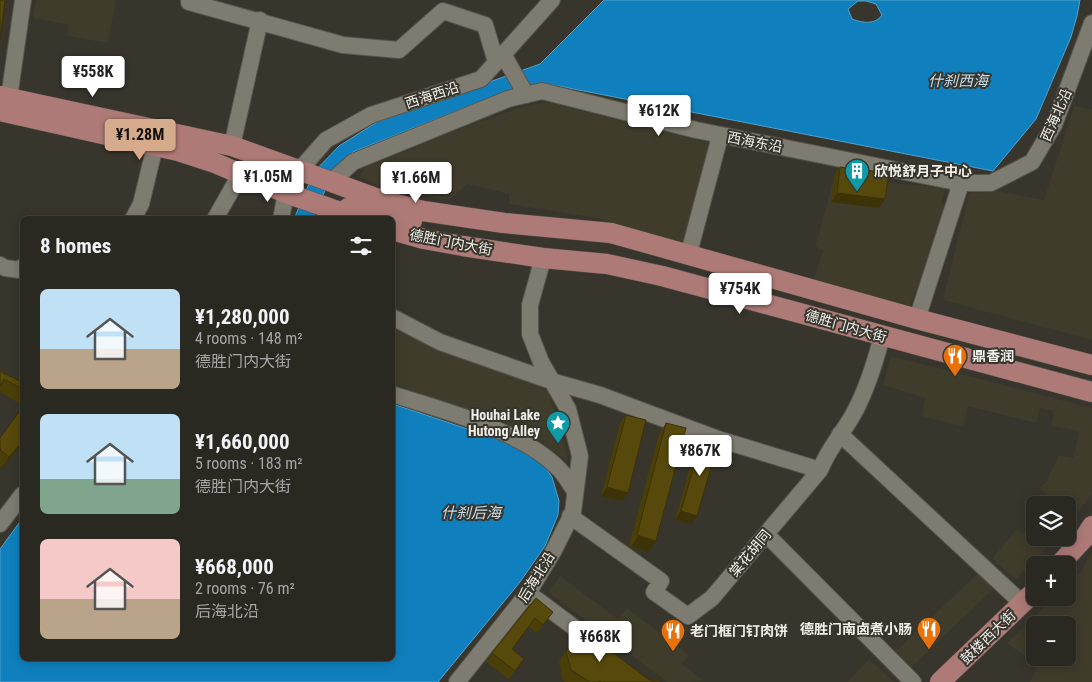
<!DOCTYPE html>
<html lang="en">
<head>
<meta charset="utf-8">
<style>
	body { margin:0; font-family:"Roboto Condensed","Noto Sans SC",sans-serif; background:#35342e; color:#f1f3f6; height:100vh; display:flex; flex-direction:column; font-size:19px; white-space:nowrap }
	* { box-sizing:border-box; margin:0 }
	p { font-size:16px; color:#a5a6a5 }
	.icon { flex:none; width:28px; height:28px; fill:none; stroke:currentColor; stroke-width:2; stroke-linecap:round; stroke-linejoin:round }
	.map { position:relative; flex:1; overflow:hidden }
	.sheet { position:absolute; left:20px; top:216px; width:375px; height:445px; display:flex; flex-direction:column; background:#292821; border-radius:8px; box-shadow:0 2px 12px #0003,0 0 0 1px #45443f }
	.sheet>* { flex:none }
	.buttons { position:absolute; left:1026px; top:496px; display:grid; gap:10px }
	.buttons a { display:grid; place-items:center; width:50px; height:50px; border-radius:8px; background:#292821; box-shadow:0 2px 12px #0003,0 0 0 1px #45443f; font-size:25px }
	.price { position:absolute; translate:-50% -42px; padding:0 11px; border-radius:5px; background:#fff; color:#222; font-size:16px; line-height:32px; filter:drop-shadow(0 1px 2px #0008) }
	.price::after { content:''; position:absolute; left:50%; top:30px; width:15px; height:11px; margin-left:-8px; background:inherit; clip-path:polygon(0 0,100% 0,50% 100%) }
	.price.active { background:#d6ab8b; color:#111 }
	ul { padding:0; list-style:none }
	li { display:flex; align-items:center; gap:15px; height:125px; padding:0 20px }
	li span { display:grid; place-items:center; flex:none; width:140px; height:100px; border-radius:8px; color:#555 }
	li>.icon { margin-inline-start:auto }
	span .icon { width:60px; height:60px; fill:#fffc; stroke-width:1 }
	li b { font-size:21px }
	h2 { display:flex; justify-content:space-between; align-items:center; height:60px; padding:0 20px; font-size:21px }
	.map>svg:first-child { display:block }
</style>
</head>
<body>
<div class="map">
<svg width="1092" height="682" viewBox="0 0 1092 682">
	<rect width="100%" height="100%" fill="#37352c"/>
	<path fill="#3f3c2c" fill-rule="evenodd" d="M36,0H116L108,43L67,36L69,25L33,18Z
		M547,102L710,143L686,243L596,218L509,204V194L467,184L449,200L388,190L360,177L365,167L470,125L519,108Z
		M1074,106L1092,109V340L943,300L969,193L998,191L1044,200Z
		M834,178L946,188L941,202L947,205L937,239L910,306L814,280L823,250L815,247Z
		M393,328L547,390L560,425L568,462L529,432L393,384Z
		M891,356L1092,408V494L1068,525V505H1050L1053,502L1039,488L1046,482L1059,455L1073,458L1079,431L1051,426L1054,411L1040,408L1036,423L968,406L964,427L922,416L925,398L883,385Z
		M1035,522V538H1056L1016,579L992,559L1016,530L1024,534Z
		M1092,551V682H1030L1038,666L1007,643L1054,598H1068V585L1080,573ZM1035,625H1068V658H1035Z
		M980,571L995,587L911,668L895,652Z
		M560,576L618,619L627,608L689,655L682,664L704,681L667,682L548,592Z
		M869,659L894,682H848Z"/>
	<path fill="#0f80bd" stroke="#52a1ca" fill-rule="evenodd" d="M604,0H1080L1077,16L1071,37L1036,119L993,171L543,83L471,105L353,152L334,171L312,219H294L314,172L339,146L377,122L540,64ZM858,1H866L876,4L882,15C875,25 863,23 852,19L848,9Z
		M393,404L518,446L545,467L552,477L559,501L558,515L545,546L520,582L438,682H0V549L22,519V659H392Z"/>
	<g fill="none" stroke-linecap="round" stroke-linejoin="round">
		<defs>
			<path id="minor" d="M189,0V2L343,45L399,50L443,11L485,25L496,62
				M503,54L526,95
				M4,108L9,98L23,0
				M232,146L260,20
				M296,170L304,165L326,140L371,115L481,79L552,0
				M332,181L353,162L508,99L542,91L696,130L961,183H991L1032,162L1054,125L1092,23
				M133,219L141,204L155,146
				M215,219L241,173
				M281,219L286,193
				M689,253L720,136
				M0,265L5,268L20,270L22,267
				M392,317L440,342L551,381L600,395L718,439L820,470
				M917,319L961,183
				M392,394C443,411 518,429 557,467C564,473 569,483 575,491
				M840,434L1023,604
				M570,516L661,581L654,592L688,616L712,598L820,470C828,449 843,433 854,413C867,389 875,363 882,336
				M0,524L22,495
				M766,534L913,682
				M536,599L599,646
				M457,682L528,593L554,550L573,512L580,456L568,409L541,362L530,334V305L543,258"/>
			<path id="major" d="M0,96L232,146L384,201L423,211L504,223L611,233L917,319L1092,365
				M0,111L178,151L215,163L286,193L360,219
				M348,208L373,216L412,221
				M392,230L424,239L463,246L543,258L607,264L662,276L1092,392
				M1059,565L1085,537L1092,526
				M940,682L1035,591"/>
		</defs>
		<use href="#minor" stroke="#55544b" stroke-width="18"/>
		<use href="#major" stroke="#55544b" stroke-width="21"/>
		<use href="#minor" stroke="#7e7b71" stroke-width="16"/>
		<use href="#major" stroke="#ae7a77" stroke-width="20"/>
	</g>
	<path fill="#4a3f09" d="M840,167L879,208L831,202L834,176Z
		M0,370L3,373L22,382V405L0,392Z
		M22,408V444L2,468L0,467V438Z
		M626,415L622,501L601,496L620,423Z
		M666,423L656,541L648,552L629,546L659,434Z
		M702,438L691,524L675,520L696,447Z
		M536,598L553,612L537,633L529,627L512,650L524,659L509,679L486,662Z
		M566,651L653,681L662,682H565L563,681L559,662Z"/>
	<path fill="#3c3308" d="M837,193L885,199L879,208L831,202Z
		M22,442V444L2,468L9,457Z
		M607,487L628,493L622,501L601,496Z
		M681,511L697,516L691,524L675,520Z
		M638,536L656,541L648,552L631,547Z"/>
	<path fill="#56490b" stroke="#3c3308" d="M0,0H5L0,39Z
		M840,167L889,173L885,199L837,193Z
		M0,370L3,373L22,382V389L4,379L0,386Z
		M22,408V442L9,457L0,450V438Z
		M626,415L646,420L628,493L607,487Z
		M666,423L686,428L656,541L637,535Z
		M702,438L718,443L697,516L681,511Z
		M536,598L553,612L543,625L535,618L512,649L524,659L515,671L492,653Z
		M583,630L648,679L653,681L658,680L662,682H601L599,681L598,682H590L571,670L566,651Z"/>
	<defs>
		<symbol id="building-pin" viewBox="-11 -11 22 30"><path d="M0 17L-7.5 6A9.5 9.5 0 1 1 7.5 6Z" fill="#0f9aa8" stroke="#37352c"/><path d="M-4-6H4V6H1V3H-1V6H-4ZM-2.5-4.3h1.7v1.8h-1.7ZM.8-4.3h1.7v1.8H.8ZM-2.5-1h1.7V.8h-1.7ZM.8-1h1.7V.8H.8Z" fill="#fff"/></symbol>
		<symbol id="restaurant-pin" viewBox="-11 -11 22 30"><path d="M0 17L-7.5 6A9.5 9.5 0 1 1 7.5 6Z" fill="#e8710a" stroke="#37352c"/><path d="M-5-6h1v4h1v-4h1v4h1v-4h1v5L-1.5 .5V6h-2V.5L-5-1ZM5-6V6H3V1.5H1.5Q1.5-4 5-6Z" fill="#fff"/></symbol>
		<symbol id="sight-pin" viewBox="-11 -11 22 30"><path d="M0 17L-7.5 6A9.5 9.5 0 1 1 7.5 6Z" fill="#0f9aa8" stroke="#37352c"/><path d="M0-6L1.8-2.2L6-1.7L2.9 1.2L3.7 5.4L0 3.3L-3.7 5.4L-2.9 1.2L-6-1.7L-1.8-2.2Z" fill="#fff"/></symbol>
	</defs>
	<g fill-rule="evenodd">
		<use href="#building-pin" x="843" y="157" width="28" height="38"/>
		<use href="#restaurant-pin" x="941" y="342" width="28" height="38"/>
		<use href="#sight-pin" x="544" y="409" width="28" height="38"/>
		<use href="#restaurant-pin" x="915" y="615" width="28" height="38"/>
		<use href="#restaurant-pin" x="659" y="617" width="28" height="38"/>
	</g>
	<g text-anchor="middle" stroke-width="4" stroke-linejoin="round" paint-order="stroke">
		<g font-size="14" fill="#f0efe9" stroke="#37352c">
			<text transform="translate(432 95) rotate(-18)" y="5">西海西沿</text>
			<text transform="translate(1056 115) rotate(-66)" y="5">西海北沿</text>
			<text transform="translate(755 142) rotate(11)" y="5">西海东沿</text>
			<text transform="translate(451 242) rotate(11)" y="5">德胜门内大街</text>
			<text transform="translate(846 326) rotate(16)" y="5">德胜门内大街</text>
			<text transform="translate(750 553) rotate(-50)" y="5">棠花胡同</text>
			<text transform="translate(536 577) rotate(-58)" y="5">后海北沿</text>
			<text transform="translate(988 637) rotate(-44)" y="5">鼓楼西大街</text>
		</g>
		<g font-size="14" font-weight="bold" fill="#f0efe9" stroke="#37352c" text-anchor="start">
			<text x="874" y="176">欣悦舒月子中心</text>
			<text x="972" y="361">鼎香润</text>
			<text x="540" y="420" text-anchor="end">Houhai Lake<tspan x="540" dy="16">Hutong Alley</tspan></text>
			<text x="912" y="634" text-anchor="end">德胜门南卤煮小肠</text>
			<text x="690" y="636">老门框门钉肉饼</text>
		</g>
		<g font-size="15" font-style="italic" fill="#c8deee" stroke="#37352c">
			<text x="958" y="86">什刹西海</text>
			<text x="471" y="518">什刹后海</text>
		</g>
	</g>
</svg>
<div class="buttons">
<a><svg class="icon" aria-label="layers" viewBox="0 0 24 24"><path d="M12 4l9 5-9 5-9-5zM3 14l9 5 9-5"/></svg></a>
<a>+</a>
<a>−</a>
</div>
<b class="price" style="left:93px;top:98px">¥558K</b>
<b class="price" style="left:659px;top:137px">¥612K</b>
<b class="price active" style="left:140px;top:161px">¥1.28M</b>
<b class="price" style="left:268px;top:203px">¥1.05M</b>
<b class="price" style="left:416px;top:204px">¥1.66M</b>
<b class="price" style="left:740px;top:315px">¥754K</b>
<b class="price" style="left:700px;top:477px">¥867K</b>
<b class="price" style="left:600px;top:663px">¥668K</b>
<section class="sheet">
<h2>8 homes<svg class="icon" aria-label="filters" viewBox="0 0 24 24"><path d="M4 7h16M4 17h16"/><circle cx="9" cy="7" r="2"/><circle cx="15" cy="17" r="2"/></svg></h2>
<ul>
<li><span style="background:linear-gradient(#bfe0f5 60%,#b9a48a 0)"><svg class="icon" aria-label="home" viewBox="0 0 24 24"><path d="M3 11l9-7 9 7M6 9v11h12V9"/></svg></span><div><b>¥1,280,000</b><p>4 rooms · 148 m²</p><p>德胜门内大街</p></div></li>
<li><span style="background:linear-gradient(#bfe0f5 65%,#7fa58c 0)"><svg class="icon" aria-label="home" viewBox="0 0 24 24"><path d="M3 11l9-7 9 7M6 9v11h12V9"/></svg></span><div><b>¥1,660,000</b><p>5 rooms · 183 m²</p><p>德胜门内大街</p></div></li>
<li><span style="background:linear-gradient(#f6c9c9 60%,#b9a48a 0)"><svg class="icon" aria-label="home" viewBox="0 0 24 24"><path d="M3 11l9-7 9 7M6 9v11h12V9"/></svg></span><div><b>¥668,000</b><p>2 rooms · 76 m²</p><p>后海北沿</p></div></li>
</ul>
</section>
</div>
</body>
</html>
